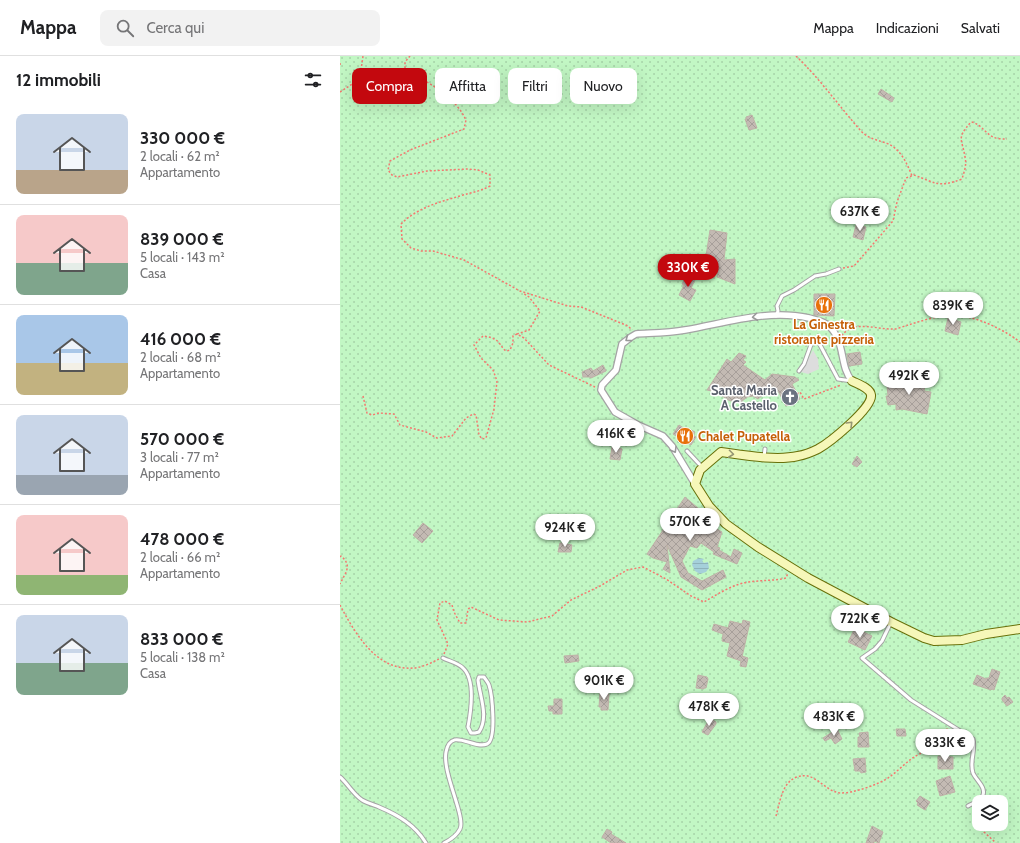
<!DOCTYPE html>
<html lang="it">
<head>
<meta charset="utf-8">
<style>
	body { margin:0; font-family:Cabin,sans-serif; background:#f2f2f2; color:#202124; height:100vh; display:flex; flex-direction:column; font-size:15px; white-space:nowrap }
	* { box-sizing:border-box; margin:0 }
	p { font-size:13px; color:#757577 }
	.icon { flex:none; width:22px; height:22px; fill:none; stroke:currentColor; stroke-width:2; stroke-linecap:round; stroke-linejoin:round }
	.map { position:relative; flex:1; overflow:hidden }
	.details { display:flex; flex-direction:column; background:#fff; width:340px }
	.details>* { flex:none }
	.top-card { position:absolute; left:12px; top:12px; width:380px; height:36px; display:flex; gap:8px }
	.tools { position:absolute; left:632px; top:739px; display:grid; gap:8px }
	.tools a { display:grid; place-items:center; width:36px; height:36px; border-radius:8px; background:#fff; box-shadow:0 4px 16px #0002; font-size:20px }
	.price { position:absolute; translate:-50% -34px; padding:0 9px; border-radius:14px; background:#fff; color:#222; font-size:13px; line-height:26px; filter:drop-shadow(0 1px 2px #0008) }
	.price::after { content:''; position:absolute; left:50%; top:24px; width:12px; height:9px; margin-left:-6px; background:inherit; clip-path:polygon(0 0,100% 0,50% 100%) }
	.price.selected { background:#c3080e; color:#fff }
	ul { padding:0; list-style:none }
	li { display:flex; align-items:center; gap:12px; height:100px; padding:0 16px }
	li+li { border-top:1px solid #e0e0e0 }
	li span { display:grid; place-items:center; flex:none; width:112px; height:80px; border-radius:8px; color:#555 }
	li>.icon { margin-inline-start:auto }
	span .icon { width:48px; height:48px; fill:#fffc; stroke-width:1 }
	li b { font-size:17px }
	h2 { display:flex; justify-content:space-between; align-items:center; height:48px; padding:0 16px; font-size:17px }
	.pill { padding:0 14px; border-radius:8px; background:#fff; box-shadow:0 4px 16px #0002; font-size:14px; line-height:36px }
	.pill.selected { background:#c3080e; color:#fff }
	header { display:flex; align-items:center; gap:24px; box-sizing:border-box; height:56px; padding:0 20px; background:#fff; border-bottom:1px solid #e0e0e0 }
	header strong { font-size:19px }
	nav { display:flex; gap:22px; margin-inline-start:auto; font-size:14px }
	.search { width:280px; height:36px; background:#f2f2f2; display:flex; align-items:center; gap:10px; box-sizing:border-box; padding:0 14px; border-radius:8px; color:#757577; font-size:15px }
	main { display:flex; flex:1; min-height:0 }
	.map>svg:first-child { display:block }
</style>
</head>
<body>
<header>
<strong>Mappa</strong>
<div class="search"><svg class="icon" aria-label="search" viewBox="0 0 24 24"><circle cx="10" cy="10" r="6"/><path d="M15 15l6 6"/></svg>Cerca qui</div>
<nav><a>Mappa</a><a>Indicazioni</a><a>Salvati</a></nav>
</header>
<main>
<section class="details">
<h2>12 immobili<svg class="icon" aria-label="filters" viewBox="0 0 24 24"><path d="M4 7h16M4 17h16"/><circle cx="9" cy="7" r="2"/><circle cx="15" cy="17" r="2"/></svg></h2>
<ul>
<li><span style="background:linear-gradient(#c9d6e8 70%,#b9a48a 0)"><svg class="icon" aria-label="home" viewBox="0 0 24 24"><path d="M3 11l9-7 9 7M6 9v11h12V9"/></svg></span><div><b>330 000 €</b><p>2 locali · 62 m²</p><p>Appartamento</p></div></li>
<li><span style="background:linear-gradient(#f6c9c9 60%,#7fa58c 0)"><svg class="icon" aria-label="home" viewBox="0 0 24 24"><path d="M3 11l9-7 9 7M6 9v11h12V9"/></svg></span><div><b>839 000 €</b><p>5 locali · 143 m²</p><p>Casa</p></div></li>
<li><span style="background:linear-gradient(#a9c7e8 60%,#c2b280 0)"><svg class="icon" aria-label="home" viewBox="0 0 24 24"><path d="M3 11l9-7 9 7M6 9v11h12V9"/></svg></span><div><b>416 000 €</b><p>2 locali · 68 m²</p><p>Appartamento</p></div></li>
<li><span style="background:linear-gradient(#c9d6e8 75%,#9aa5b1 0)"><svg class="icon" aria-label="home" viewBox="0 0 24 24"><path d="M3 11l9-7 9 7M6 9v11h12V9"/></svg></span><div><b>570 000 €</b><p>3 locali · 77 m²</p><p>Appartamento</p></div></li>
<li><span style="background:linear-gradient(#f6c9c9 75%,#8fb573 0)"><svg class="icon" aria-label="home" viewBox="0 0 24 24"><path d="M3 11l9-7 9 7M6 9v11h12V9"/></svg></span><div><b>478 000 €</b><p>2 locali · 66 m²</p><p>Appartamento</p></div></li>
<li><span style="background:linear-gradient(#c9d6e8 60%,#7fa58c 0)"><svg class="icon" aria-label="home" viewBox="0 0 24 24"><path d="M3 11l9-7 9 7M6 9v11h12V9"/></svg></span><div><b>833 000 €</b><p>5 locali · 138 m²</p><p>Casa</p></div></li>
</ul>
</section>
<div class="map">
<svg width="680" height="787" viewBox="0 0 680 787">
	<defs>
		<pattern id="park-dots" width="8" height="8" patternUnits="userSpaceOnUse"><rect width="8" height="8" fill="#c2f7c4"/><path d="M2 2h.1M6 6h.1" fill="none" stroke="#a6d3a8" stroke-width="1.8" stroke-linecap="round"/></pattern>
		<pattern id="water-rules" width="6" height="5" patternUnits="userSpaceOnUse"><rect width="6" height="5" fill="#a5d0da"/><path d="M0 2.5h6" fill="none" stroke="#8eb2bb"/></pattern>
		<pattern id="building-cross-hatch" width="8" height="8" patternUnits="userSpaceOnUse"><rect width="8" height="8" fill="#c3bab3"/><path d="M0 0l8 8M0 8l8-8" fill="none" stroke="#a79f9a"/></pattern>
	</defs>
	<rect width="100%" height="100%" fill="#eeeae4"/>
	<path fill="url(#park-dots)" fill-rule="evenodd" d="M0,0H680V787H0ZM639,746H661V768H639Z"/>
	<path fill="#ddd" d="M473,294L478,303L479,313L468,318L461,316Z"/>
	<path fill="url(#water-rules)" d="M359,502L364,503L362,505L364,507L368,506L369,512L366,516L360,518L355,515L352,509L353,505Z"/>
	<path fill="url(#building-cross-hatch)" stroke="#bfb1a7" d="M541,33L554,42L552,46L538,38Z
		M412,59L417,72L409,74L405,63H407L406,61Z
		M516,169L526,171L523,184L513,181Z
		M370,174L387,177L384,204L395,203V228L377,221L378,217L368,211L372,200H366Z
		M348,217L356,222L351,232L356,234L350,245L339,239L344,229L342,228Z
		M474,238H495L494,260L474,259Z
		M608,262L621,266L618,279L605,275Z
		M520,296L522,308L509,310L507,298Z
		M399,297L406,300L403,304L406,306L403,309L425,324L432,318L455,321L459,324L452,328L460,343L446,350L438,335L423,339L418,343L413,340L407,341L401,346L395,344L390,345L376,336L367,334L387,303L391,306Z
		M263,309L266,315L251,322L250,321H243L242,316L251,312L253,315Z
		M586,324L584,335L591,336L587,358L562,353L556,354V348L548,349L546,340H548L547,330L561,325Z
		M339,369L348,375L349,373L355,376L353,379L356,381L351,389L333,378Z
		M272,391L282,393L280,404L270,403Z
		M517,400L522,406L517,411L512,408Z
		M345,441L372,464L374,463L376,465L375,472L382,476L377,491L380,492L379,494L391,501L394,493L402,497L397,508L373,498L374,496L361,487L357,492L350,490L342,505L348,517L362,525L383,514L386,521L362,534L341,521L327,489L330,517L323,513L327,506L313,502L307,498Z
		M83,467L93,475L82,487L73,479Z
		M220,487L232,489L231,496H218Z
		M403,564L410,566L402,601V600L408,602L406,611L400,610L401,605L387,600L390,587L382,585L383,578L372,574L374,568L388,572L390,565L402,568Z
		M515,572L532,580L525,594L508,586Z
		M238,599L239,605L225,607L224,600Z
		M652,613L660,616L654,634L652,633L651,634L633,628L637,619L646,623L647,622H649Z
		M358,619L367,621L368,623L366,632H364V633L356,632Z
		M260,637L269,638L268,654H261V651H259Z
		M665,639L667,642L669,641L673,646L667,650L662,644V642Z
		M214,643H222V658H213V655H209L208,650H214Z
		M370,662L376,666V668L368,679L362,676Z
		M497,673L502,683L495,688L491,682L485,685L483,682Z
		M556,673H565L566,680H557Z
		M528,676L529,691H518V681H520L519,677Z
		M598,700L613,701V713H598Z
		M525,702L526,716L521,717L520,715H515L513,703Z
		M610,720L615,736L600,740L596,725Z
		M580,740L590,746L585,754L577,749L578,747L576,745Z
		M532,770L543,776L539,787L534,785V787H526Z
		M267,773L272,776L271,778L286,787H271L262,781Z"/>
	<g fill="none" stroke-linecap="round" stroke-linejoin="round">
		<defs>
			<path id="lane" d="M436,260L438,255L437,250L442,240L454,234L475,220L486,218L499,213
				M459,315L464,308L472,286L479,287L498,323L512,325
				M347,395L362,411
				M424,401L425,393
				M551,566L542,585L535,593L522,602L571,644L633,683C636,694 629,706 633,717C636,724 646,731 643,739C641,745 633,747 628,750
				M103,602C109,605 118,607 123,612C136,624 131,655 128,671L131,677H135L139,676C149,661 140,641 138,624L139,621H144C145,623 148,626 149,629C152,638 157,684 147,688C133,694 111,670 106,696C102,717 126,761 120,773C117,779 110,784 104,787
				M0,721C8,728 13,738 22,744C27,747 34,749 39,751C58,759 75,769 86,787"/>
			<path id="street" d="M355,428L332,390L323,380L298,369L275,356L261,334L262,329L276,314L282,288L291,281L296,278C312,277 329,277 345,274C386,267 427,253 469,262C476,264 484,265 489,270C506,286 499,310 512,325"/>
			<path id="secondary" d="M512,325C518,328 530,332 531,339C533,352 489,387 478,393C472,396 464,399 458,400C436,405 403,399 381,396L360,414L355,428L369,450L386,468L418,491L468,522L551,566L584,582L594,585L622,584L646,578L680,573"/>
		</defs>
		<use href="#lane" stroke="#a4a4a4" stroke-width="5"/>
		<use href="#street" stroke="#a4a4a4" stroke-width="8"/>
		<use href="#secondary" stroke="#687009" stroke-width="10"/>
		<path stroke="#f4786f" stroke-width="1.5" stroke-dasharray="2 2" stroke-linecap="butt" d="M70,0L65,6V13C88,27 114,39 126,64L124,73L70,94L50,105L48,114L52,119L57,121L87,115L128,113L138,114L150,119V130C139,136 132,136 120,140C99,146 77,152 61,168L62,183L71,192L81,195H93L124,204L180,235L228,250L241,251L288,270L292,274
			M456,0C480,23 499,50 521,75C527,82 537,84 546,87C560,92 567,107 572,120
			M0,7V10
			M0,36L17,25L21,14L23,0
			M503,212L514,210L553,165L557,146L566,122L574,119C596,127 598,132 622,123C624,116 627,109 625,101C622,82 616,83 631,66C640,67 645,77 653,81C657,83 663,83 667,83
			M177,278L189,274L200,255L189,241L183,237
			M502,280C512,263 538,274 554,273C558,273 564,270 568,269C585,264 604,257 622,260C642,263 664,274 680,286
			M457,338L460,336L464,343L501,329
			M23,340L27,357L32,359L39,357L54,358L60,369L86,376L97,382L112,380L126,362L133,358L136,359L139,379L142,383L146,382L154,353L157,325L153,314L141,302L134,289L143,280C149,281 156,282 159,287C162,290 162,292 166,295L170,294L173,287V280L177,278L184,282L209,309L255,331
			M0,501L1,500C13,510 5,517 0,528
			M0,549C15,577 36,615 73,612C81,612 91,607 99,603
			M104,598L108,588L97,564L100,547L105,545L112,549L114,556L120,567H126L128,553L131,551L159,564L187,566L212,560L231,544L260,530L287,514L303,511L326,523L351,540L364,546C378,538 393,528 409,526C422,524 434,525 446,522L448,517
			M436,760C440,746 442,726 457,721C475,714 484,736 501,737C514,737 537,729 548,722C557,716 565,707 574,701C587,693 606,690 607,672
			M643,768L644,776L656,787"/>
		<use href="#lane" stroke="#fff" stroke-width="3"/>
		<use href="#street" stroke="#fff" stroke-width="5.5"/>
		<use href="#secondary" stroke="#f6f7b9" stroke-width="8"/>
	</g>
	<defs><path id="oneway-chevron" d="M-2-3.5L2.5 0L-2 3.5" fill="none" stroke-width="1.6" stroke-linecap="round" stroke-linejoin="round"/></defs>
	<g stroke="#999">
		<use href="#oneway-chevron" transform="translate(415 261) rotate(173)"/>
		<use href="#oneway-chevron" transform="translate(288 283) rotate(143)"/>
		<use href="#oneway-chevron" transform="translate(334 394) rotate(60)"/>
	</g>
	<g stroke="#949573">
		<use href="#oneway-chevron" transform="translate(510 368) rotate(-45)"/>
		<use href="#oneway-chevron" transform="translate(391 398) rotate(7)"/>
	</g>
	<defs>
		<symbol id="restaurant-disc" viewBox="-11 -11 22 22"><circle r="9.5" fill="#e8710a" stroke="#fff"/><path d="M-5-6h1v4h1v-4h1v4h1v-4h1v5L-1.5 .5V6h-2V.5L-5-1ZM5-6V6H3V1.5H1.5Q1.5-4 5-6Z" fill="#fff"/></symbol>
		<symbol id="church-disc" viewBox="-11 -11 22 22"><circle r="9.5" fill="#6b7280" stroke="#fff"/><path d="M-1.2-6h2.4v3.5h3.3v2.4h-3.3V6h-2.4V-.1h-3.3v-2.4h3.3Z" fill="#fff"/></symbol>
	</defs>
	<g fill-rule="evenodd">
		<use href="#restaurant-disc" x="474" y="239" width="20" height="20"/>
		<use href="#church-disc" x="440" y="331" width="20" height="20"/>
		<use href="#restaurant-disc" x="335" y="370" width="20" height="20"/>
	</g>
	<g text-anchor="middle" stroke-width="3" stroke-linejoin="round" paint-order="stroke">
		<g font-size="13" font-weight="bold" fill="#c56008" stroke="#fff">
			<text x="484" y="273">La Ginestra<tspan x="484" dy="15">ristorante pizzeria</tspan></text>
			<text x="358" y="385" text-anchor="start">Chalet Pupatella</text>
		</g>
		<g font-size="13" font-weight="bold" fill="#5b616d" stroke="#fff" text-anchor="end">
			<text x="437" y="339">Santa Maria<tspan x="437" dy="15">A Castello</tspan></text>
		</g>
	</g>
</svg>
<div class="tools">
<a><svg class="icon" aria-label="layers" viewBox="0 0 24 24"><path d="M12 4l9 5-9 5-9-5zM3 14l9 5 9-5"/></svg></a>
</div>
<b class="price" style="left:520px;top:176px">637K €</b>
<b class="price selected" style="left:348px;top:232px">330K €</b>
<b class="price" style="left:613px;top:270px">839K €</b>
<b class="price" style="left:569px;top:340px">492K €</b>
<b class="price" style="left:276px;top:398px">416K €</b>
<b class="price" style="left:350px;top:486px">570K €</b>
<b class="price" style="left:225px;top:492px">924K €</b>
<b class="price" style="left:520px;top:583px">722K €</b>
<b class="price" style="left:264px;top:645px">901K €</b>
<b class="price" style="left:369px;top:671px">478K €</b>
<b class="price" style="left:494px;top:681px">483K €</b>
<b class="price" style="left:605px;top:707px">833K €</b>
<div class="top-card">
<a class="pill selected">Compra</a>
<a class="pill">Affitta</a>
<a class="pill">Filtri</a>
<a class="pill">Nuovo</a>
</div>
</div>
</main>
</body>
</html>
